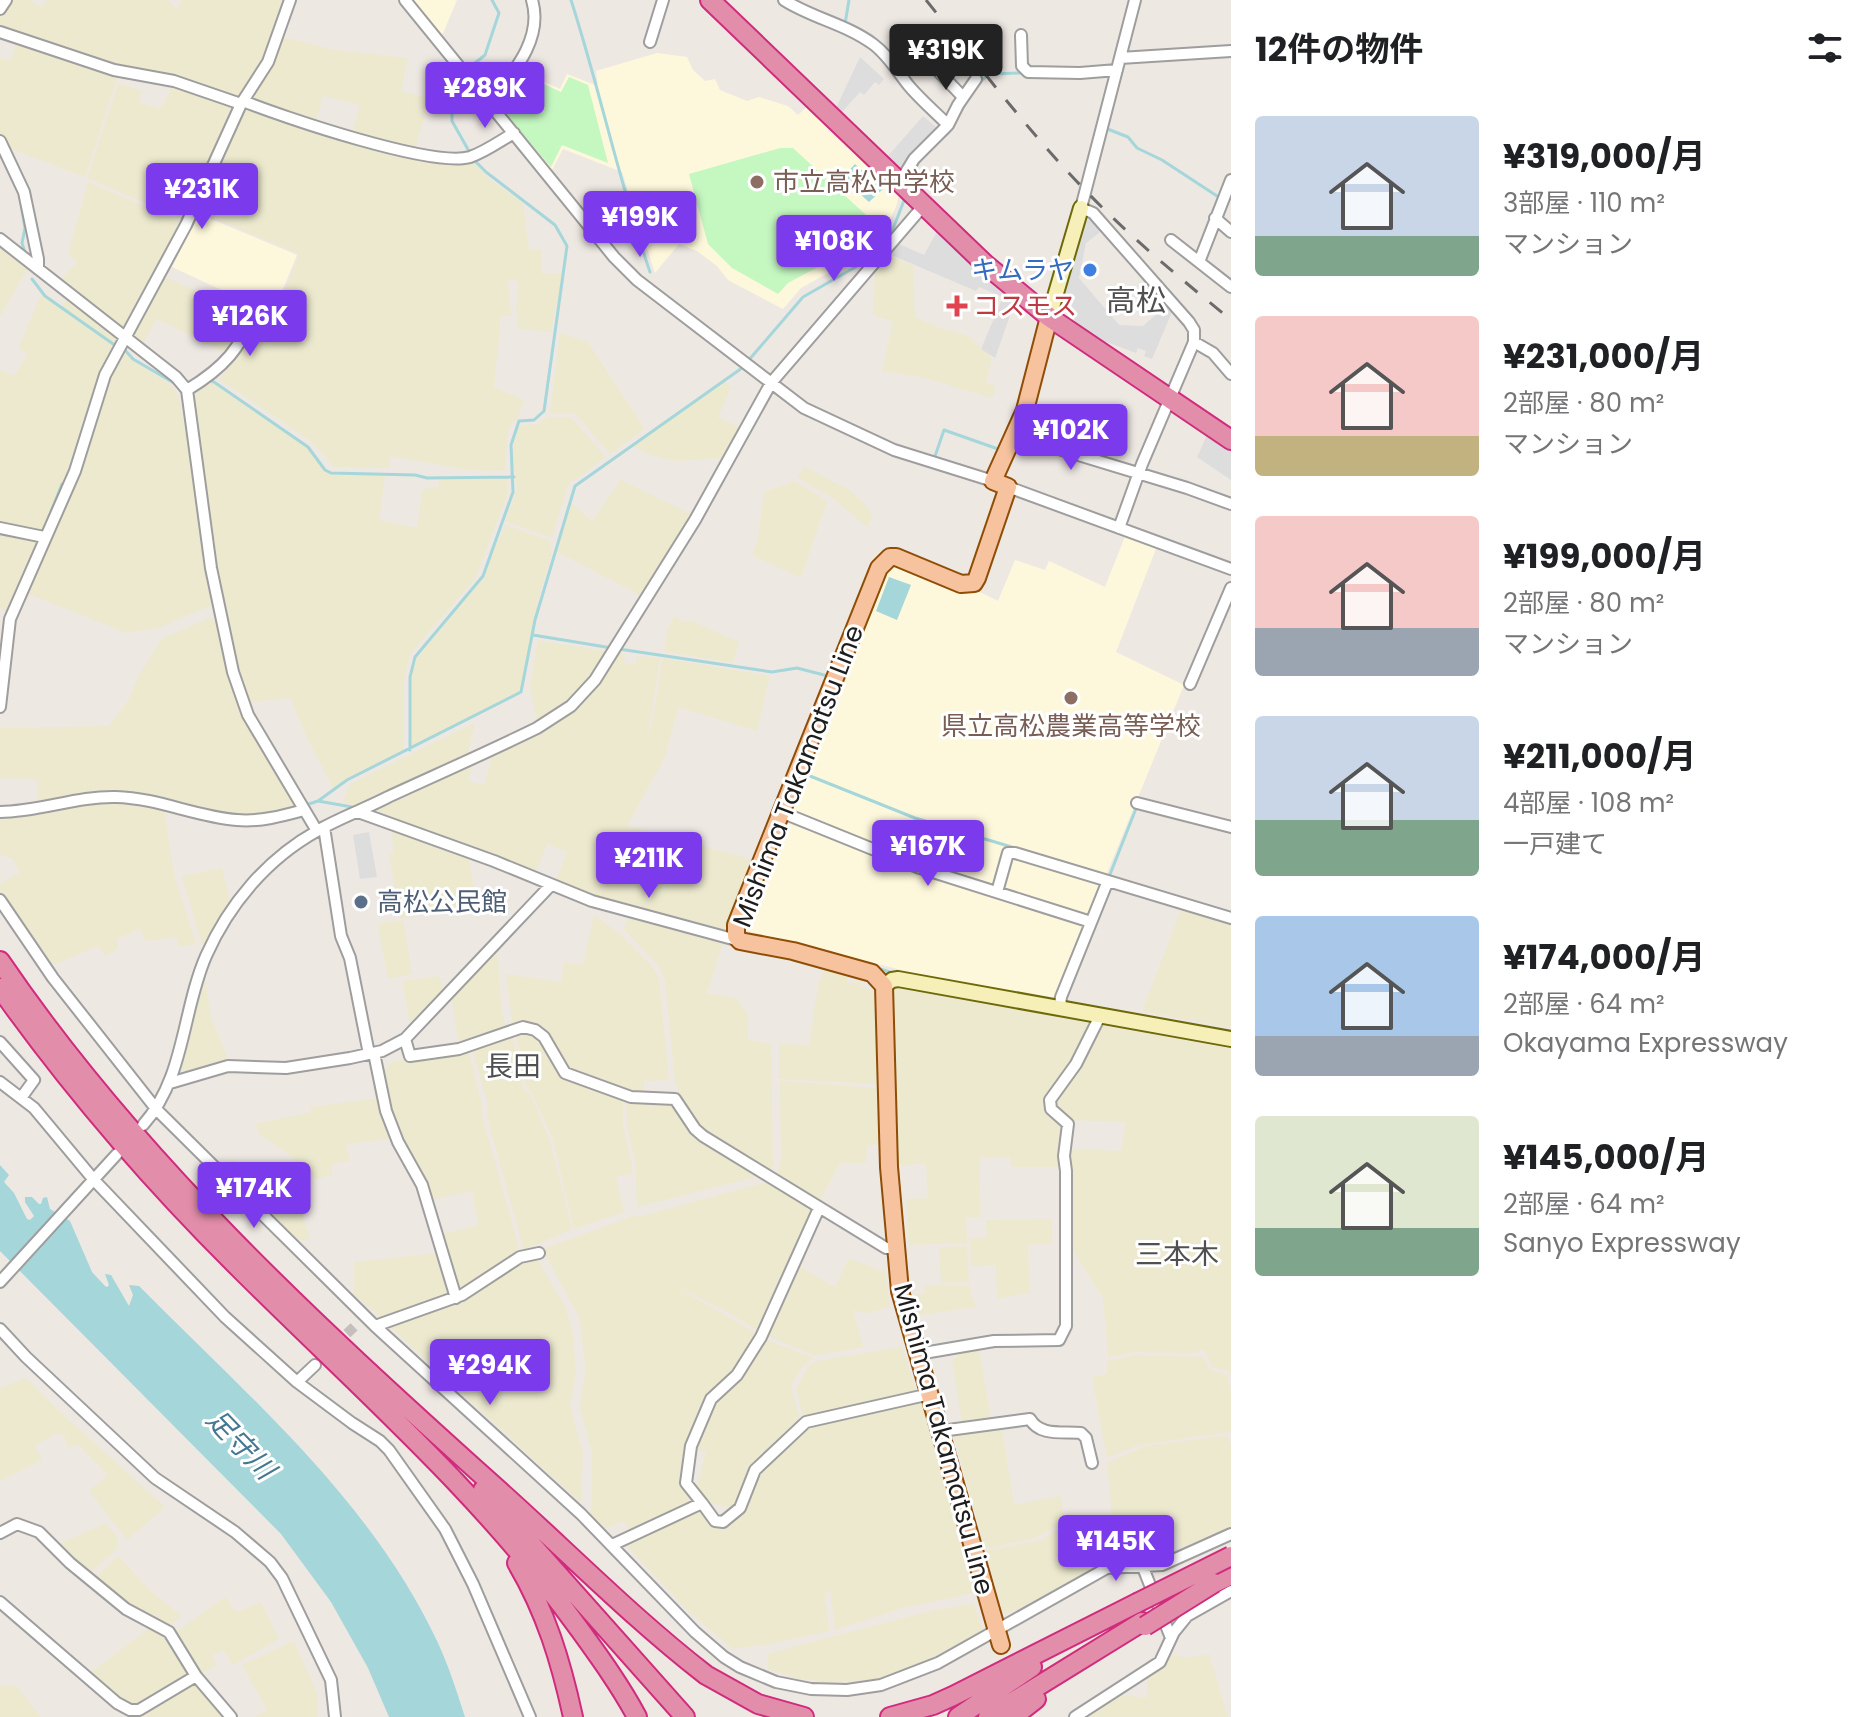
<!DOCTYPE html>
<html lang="ja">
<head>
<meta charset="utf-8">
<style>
	body { margin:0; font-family:Poppins,"Noto Sans JP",sans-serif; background:#f6f6f6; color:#202124; height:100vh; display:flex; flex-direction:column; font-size:30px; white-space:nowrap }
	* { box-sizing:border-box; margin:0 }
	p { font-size:26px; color:#757577 }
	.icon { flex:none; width:44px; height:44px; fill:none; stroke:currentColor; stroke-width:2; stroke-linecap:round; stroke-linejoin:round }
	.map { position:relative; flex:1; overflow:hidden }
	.details { display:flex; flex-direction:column; background:#fff; width:640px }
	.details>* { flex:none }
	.price { position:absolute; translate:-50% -68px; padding:0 18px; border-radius:8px; background:#7c3aed; color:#fff; font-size:26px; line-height:52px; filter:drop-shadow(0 2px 4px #0008) }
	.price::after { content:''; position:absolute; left:50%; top:48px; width:24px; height:18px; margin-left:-12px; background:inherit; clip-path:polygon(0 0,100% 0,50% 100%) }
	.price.active { background:#222; color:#fff }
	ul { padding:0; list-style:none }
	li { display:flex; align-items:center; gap:24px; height:200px; padding:0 24px }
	li span { display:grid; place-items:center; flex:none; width:224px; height:160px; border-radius:8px; color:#555 }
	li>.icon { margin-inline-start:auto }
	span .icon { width:96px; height:96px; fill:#fffc; stroke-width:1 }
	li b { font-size:34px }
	h2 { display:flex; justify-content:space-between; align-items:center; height:96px; padding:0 24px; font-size:34px }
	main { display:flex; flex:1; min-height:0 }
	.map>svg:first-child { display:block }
</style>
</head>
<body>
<main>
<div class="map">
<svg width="1231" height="1717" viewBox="0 0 1231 1717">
	<rect width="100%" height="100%" fill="#eee8e3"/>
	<path fill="#fdf8dc" d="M410,0H457L441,38Z
		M657,53L687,57L693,70L705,81L715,79L720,90L747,101L759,97L788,106L798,115L809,105L899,192L897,204L890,220L879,236L862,254L801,288L783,309L728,280L717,266L697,251L679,244L655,273L622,172L563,149L551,172L494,102L519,70L560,89L567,74L598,86L596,71Z
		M199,214L297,255L280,296L264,304H252L172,267Z
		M1126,534L1157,546L1116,652L1184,685L1089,917L915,862L791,814L787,805L889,561L973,589L998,601L1015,560L1045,570L1049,561L1105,587Z
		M788,823L917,870L1087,924L1058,998L961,985L739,929L780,828Z"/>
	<path fill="#ece9cf" d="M6,0H30L42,8L47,0H168L177,10L182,0H285L267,57L239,101L118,67L0,29V9Z
		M283,37L335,50L408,58L401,91L430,98L414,152L352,133L360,105L323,96L316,121L255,103L252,97L273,63Z
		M18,39L119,72L85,177L8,148L0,134V58L10,61Z
		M118,83L142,91L139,102L160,109L174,83L235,104L185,220L87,178Z
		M246,108L361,143L471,159L487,177L523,203L529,249L541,250L542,274L563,273L551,332L518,329L516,308L519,285L516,280H508L511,315L501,316L494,387L524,400L517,420L513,421L508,432L505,471L468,470L391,456L389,468L334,467L311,441L219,379L236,360L263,311L282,298L299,254L200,212Z
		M88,182L184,223L121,330L61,280L77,262L68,254Z
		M0,243L29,267L0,316Z
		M888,255L913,266L915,317L937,327L968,336L992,358L986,382L996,387L992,398L925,378L882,371L893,322L873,315L875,269Z
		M165,277L248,315L228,354L157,319L142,345L133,337L137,331L134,329Z
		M41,294L61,307L69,298L120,340L103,373L68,480L64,484L42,534L0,525V369L14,376L27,355L19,347Z
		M560,333L588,342L645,429L610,454L575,413H550Z
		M123,349L133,361L170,384L179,396L215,596L212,605L159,628L126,633L24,592L72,486L76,484L109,381Z
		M724,380L731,388L718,417L741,428L724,458L676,461L647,454L632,445Z
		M212,383L306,447L329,474L385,475L379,520L417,528L422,491L426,488L438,487L439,479L507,478V496L475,579L410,654L404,680L403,752L333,788L307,738L290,698L250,702L235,665L209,521L194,411L193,393Z
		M547,417H571L606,457L568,485L552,538L505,521L517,489L512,452L516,433L519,426L538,424Z
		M805,467L850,490L863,502L872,514L868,528L831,497L797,477Z
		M621,480L693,515L643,597L556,551L570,502L592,521Z
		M795,481L827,501L801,578L752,555L758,539L764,492Z
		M505,525L550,541L552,553L539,597L523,689L520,694L410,748V686L414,661L480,582Z
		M0,533L37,540L6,611L0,608Z
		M674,616L683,621L694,622L739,642L733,663L664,651L667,631Z
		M209,618L219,621L229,665L297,806L253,816L231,814L152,795L112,792L78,795L38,804L37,779L0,778V728L109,726L128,701L140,673L162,639Z
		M538,640L610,652L589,681L563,706L537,723L530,687Z
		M619,653L625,654L624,663L636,664L637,656L660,658L647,744L654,713L662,658L770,676L757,731L678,707L665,757L627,826L756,861L730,931L620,903L555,883L567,852L547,844L535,874L379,813V806L472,766L468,781L484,785L492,756L541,733L568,715L599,686Z
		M475,723L467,757L356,806L343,802L350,784Z
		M113,799L164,807L174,874L196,944L179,947L176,937L146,941L140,929L116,939L119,948L106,956L98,946L54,965L0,891V885L6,880L19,873L13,859L0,855V815Z
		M392,828L468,853L476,901L446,907L433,914L400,918L389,854L393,853Z
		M222,868L230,902L203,948L182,876Z
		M1182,907L1231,920V1028L1142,1011Z
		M594,915L620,934L652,966L659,978L669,1080L644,1081V1098L566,1068L546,1036L513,1026L506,974L561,982L564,962L583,965Z
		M629,915L723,942L707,993L737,999L747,1013L748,1040L771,1044L773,1167L771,1171L768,1169L766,1172L734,1148L709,1136L685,1108L675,1081L665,981L659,967L624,929Z
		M403,920L412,974L388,979L378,927L380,923Z
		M497,948L502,1014L506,1029L460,1048L451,996Z
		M825,965L847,971V983L861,982V988L872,989L874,994L877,1014V1084L779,1079V1043L809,1046L819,980H822Z
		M439,976L444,993L416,1022L410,1023L402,981Z
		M205,977L210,1014L227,1057L224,1062L189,1072L182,1069L181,1061Z
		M893,985L1093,1019L1074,1063L1044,1104L1050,1114L1063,1121L1060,1167H1011L1010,1157L979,1158L981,1217H966L967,1243L909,1245L906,1199L928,1198L926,1163L898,1166L891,1064L890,992Z
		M1104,1017L1231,1043V1376L1230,1372L1212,1367L1205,1351L1200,1350L1196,1353L1135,1352L1108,1357L1103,1298L1073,1251L1071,1170L1068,1149L1121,1151L1126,1122L1071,1120L1054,1102L1083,1062Z
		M515,1030L538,1035L563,1074L623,1097V1126L632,1166V1174L616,1176L624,1212L574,1229L553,1139L531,1092L526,1087Z
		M512,1032L523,1089L530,1094L550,1141L572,1229L524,1250L487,1117V1101L472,1048Z
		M468,1049L482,1105V1115L520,1252L462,1292L457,1290L442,1234L478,1225L472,1191L430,1200L420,1172L394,1123L380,1075L392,1062Z
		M780,1081L877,1088L880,1144L867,1146L866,1163H840L820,1201L776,1176L781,1161Z
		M380,1098L395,1138L346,1144L350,1161L331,1164L332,1175L316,1179L286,1152L259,1134L256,1124L311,1112L310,1107Z
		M626,1098L646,1103H674L726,1151L759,1176L637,1207L635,1161L627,1127Z
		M232,1159L274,1176L292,1189L299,1202L310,1240H298L258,1201L227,1164Z
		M770,1181L813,1209L760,1332L728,1312L671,1284L758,1334L731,1376L707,1398L689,1445L682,1486L694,1503L630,1532L624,1521L606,1528L588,1513L591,1511L592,1501V1451L579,1406L586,1373L580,1319L544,1252L546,1248L636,1215L638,1217Z
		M1052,1219V1244L1028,1245L1030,1293L997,1298L996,1265L971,1266L970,1239L987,1237L986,1220Z
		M967,1246L969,1282L941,1283L939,1247Z
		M437,1253L451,1292L450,1296L382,1319L354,1294V1262Z
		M536,1256L566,1309L573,1332L576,1375L570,1405L583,1454L581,1503L391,1328V1325L463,1300L518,1260Z
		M849,1258L886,1273L890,1307L867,1313L853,1310L863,1347L815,1356L766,1335L797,1265L835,1287Z
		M924,1285L969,1286L976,1307L915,1316L911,1295L925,1293Z
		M764,1339L813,1358L802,1367L791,1386L801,1423L751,1469L735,1509L705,1501L696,1489L706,1452L696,1450L718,1397L741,1379L752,1365Z
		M902,1347L917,1393L804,1419L796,1389L809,1365L817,1361Z
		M979,1347L991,1420L962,1424L952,1359L958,1357L957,1350Z
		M1138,1355L1204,1357L1210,1370L1227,1375L1231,1391V1432L1139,1445L1107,1458L1092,1377L1107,1374V1361Z
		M26,1378L54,1406L165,1507L127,1540L89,1491L108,1475L77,1444L69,1448L63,1435L57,1434L35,1445L42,1460L0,1481V1388Z
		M921,1401L932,1433L973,1593L899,1609L835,1630L830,1592H825L829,1631L770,1644L733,1649L687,1610L624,1543L700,1509L714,1527L721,1529L741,1516L759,1471L817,1423Z
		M1002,1427L1014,1505L1061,1496L1065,1525L1052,1529L1035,1538L985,1549L953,1433Z
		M1224,1436L1228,1437L1231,1444V1528L1180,1550L1174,1521L1116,1527L1112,1517L1107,1463L1146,1446Z
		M1108,1521L1113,1557L1013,1612L1003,1613L985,1551L1042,1540L1054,1531L1067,1527Z
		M106,1523L117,1537V1549L87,1575L57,1545Z
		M118,1556L149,1589L181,1616L168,1628L118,1598L97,1581V1576Z
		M225,1597L232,1608L238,1612L261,1602L279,1639L233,1665L223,1650L212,1655L217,1665L201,1674L198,1672L173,1634Z
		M974,1604L983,1630L916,1667L896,1674L877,1679L830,1683L796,1678L768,1669V1654L774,1652L935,1610Z
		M152,1626L168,1637L190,1674L140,1704H128L113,1695L90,1673Z
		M294,1641L318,1695V1717H255L267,1710L242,1665Z
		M1209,1654L1228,1717H1089L1120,1695L1147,1698V1677L1164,1666L1172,1655L1188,1658Z
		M190,1684L204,1688L226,1717H137Z
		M0,1685H16L41,1717H0Z"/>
	<path fill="#c5f7c1" d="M520,73L561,92L569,77L588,85L608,163L562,145L551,167L497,104Z
		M780,148H793L877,225L857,246L788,283L778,294L732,268L708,244L689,174Z"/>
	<path fill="#ddd" d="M860,57L884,79L879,85L875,82L864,95L860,92L841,113L836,108Z
		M923,116L936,127L900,168L887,157Z
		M1091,219L1103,230L1086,243L1079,278L1119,325L1143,326L1167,305L1172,312L1152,359L1144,356L1146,351L1138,348L1136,353L1104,341L1102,344L1076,324L1063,293L1084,220Z
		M939,228L1015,301L995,358L981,349L1003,297L979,287L976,291L889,254L899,244L924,255Z
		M1208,433L1231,448V480L1197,457Z
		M369,832L377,877L360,879L353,835Z"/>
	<path fill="#a5d6da" d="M855,164L883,189L869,202L842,178Z
		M889,577L911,585L897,620L876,611Z
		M0,1165L9,1175L4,1182L14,1193L27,1219L30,1220L34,1216L25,1202V1197H32L39,1204H41L43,1198L47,1197L50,1209L70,1221L92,1272L105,1286L107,1287L109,1285L105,1274L111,1275L129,1306L133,1295L129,1285L139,1286C247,1395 372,1501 438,1643C449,1667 457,1692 465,1717H389L368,1668L331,1602L281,1534L0,1251Z"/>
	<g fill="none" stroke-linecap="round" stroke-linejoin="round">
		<path stroke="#a5d6da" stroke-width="3" d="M571,0C600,90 619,182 650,272
			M845,24L849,0
			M979,83L989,74L1020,73
			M956,120L968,99
			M1105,128L1128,137L1137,148L1162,160L1217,196L1231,198
			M935,145L948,133L946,131
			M470,153L452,121V93L461,74L485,55L499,13L492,0
			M909,179L921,158
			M19,191L25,228L22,243L25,253
			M32,279L45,296L116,346
			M124,349L133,359L174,383H177
			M748,361L803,297L866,261L893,229L905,198
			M208,380L214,382L308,447L325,470L331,473L415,475L427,478L514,477
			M934,459L944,430L1001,450
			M43,532L62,484H66
			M533,635L612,648
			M3,644L5,624
			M619,649L772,672L797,668L828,676
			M410,750V677L415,657L483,576L513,492L511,445L519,421L534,420L544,411L567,246L555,225L486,172L474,160
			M805,774L915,818L1015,848
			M318,801L347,780L521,692L535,620L575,486L742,368
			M306,805L318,801L352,807
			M1109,877L1137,806
			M877,968L896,974"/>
		<path stroke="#c4bfbb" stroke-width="10" stroke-dasharray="10 5" stroke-linecap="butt" d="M336,1344L356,1325"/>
		<defs>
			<path id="street" d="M405,0L614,257L637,280L804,408L894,450L993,481
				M784,0C812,18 846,24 873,44C888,55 897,71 909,86C921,100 935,112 948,125L914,159L900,182
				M1135,0L1081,208L1093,213L1189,322L1194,330V342L1213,353L1231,374
				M0,9L6,0
				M0,32L114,70L174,81L241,104
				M1021,35L1022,66L1028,72L1080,73L1117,70
				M650,42L663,0
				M916,48L963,97
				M1120,58L1231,51
				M243,101C283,117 433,168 470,157C485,152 500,141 514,133
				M489,104C511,75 544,40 532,0
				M948,125L958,105L976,79
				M0,141L24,192L38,259V269
				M1215,218L1231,232
				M0,239L176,377L187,390L211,568L233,672L248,715L317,831
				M1171,240L1231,287
				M1199,262L1231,180
				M187,390C225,367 240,349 257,307
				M1013,435L1187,488L1231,504
				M1008,487L1231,569
				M0,528L44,537
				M1119,528L1142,464L1194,342
				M1190,684L1231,588
				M0,707L10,619L75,471L105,375L186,225L241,104L268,62L290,0
				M1137,803L1231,827
				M0,812C39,812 77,796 116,797C158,798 196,817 237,820C260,822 282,816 304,810
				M358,812L494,861L592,901L740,941
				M781,812L917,867L1091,922
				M324,827L341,936L350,958L369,1054
				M997,892L1008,853H1015L1231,918
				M0,900L53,978L157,1110L375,1326L581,1514L695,1632L724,1657L740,1667L776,1682L811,1689L847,1690L881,1685L938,1663L1107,1568L1162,1565L1231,1534
				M1060,1006L1061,997L1107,883
				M405,1039L410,1056L459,1049L523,1027L535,1030L544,1037L565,1073L631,1097L675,1099L695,1129L703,1136L886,1248H896
				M0,1042L34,1080L21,1098
				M374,1053L386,1111L398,1142L422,1185L456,1298
				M0,1082L34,1108L94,1180L225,1317L297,1382L352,1423L380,1441L389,1450L445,1529L473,1584L530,1717
				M170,1083L228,1066L286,1068L350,1058L382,1051L405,1039L550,886
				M143,1125C185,1078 182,1011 206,956C229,904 267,859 317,831C339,818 365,809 388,797C438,774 488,752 537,728L571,706L595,680L695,520L771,383L924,205
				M0,1282L117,1154
				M375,1326L462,1295L520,1257L539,1253
				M0,1329L26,1357L155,1478L235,1532L270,1562L282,1578L331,1680L335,1717
				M918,1354L994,1341L1059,1340L1066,1326V1171L1064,1156L1068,1124L1051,1109L1050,1100L1076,1064L1101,1014
				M297,1382L315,1365
				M941,1431L1030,1419C1040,1437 1064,1431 1081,1433L1086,1438L1092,1463
				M702,1503L715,1521L723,1522L740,1508L755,1470L806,1422L930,1394
				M0,1533L17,1524L39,1532L70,1563L126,1609L169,1632L196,1676
				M612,1545L702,1503L686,1483L691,1446L711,1399L737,1375L761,1337L819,1208
				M1142,1565L1171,1638
				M0,1602L117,1703L130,1710H139L196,1676L231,1717
				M1075,1717L1160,1662L1174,1632L1187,1616L1231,1591"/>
			<path id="secondary" d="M1049,317L1081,208
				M884,986L892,980L898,979L1231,1039"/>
			<path id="primary" d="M1001,1645L900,1291L889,1167L884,986L872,973L793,951L740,941L736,936V925L879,568L890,557H896L961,584L974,583L977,578L1008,487L993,481L1025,410L1049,317"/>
			<path id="highway" d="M710,0L985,264L1049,317L1231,440
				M0,961C136,1161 315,1325 493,1485C564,1548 631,1617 706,1675L758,1704L804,1717
				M0,988C72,1089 152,1182 240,1269C356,1385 480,1492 577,1626C598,1655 620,1685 637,1717
				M483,1490L685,1717
				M517,1563C546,1612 561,1662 573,1717
				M1214,1583L1231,1575
				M890,1717L933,1705L953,1696L1137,1603
				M958,1717L1032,1667
				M988,1717L1142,1622
				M1013,1717L1036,1699"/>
		</defs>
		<use href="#street" stroke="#9e9e9e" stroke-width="14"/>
		<use href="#secondary" stroke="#6e6909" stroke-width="18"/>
		<use href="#primary" stroke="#8f4d06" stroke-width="20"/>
		<use href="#highway" stroke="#d02b7d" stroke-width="22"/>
		<use href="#street" stroke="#fff" stroke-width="10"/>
		<use href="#secondary" stroke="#f6f0b8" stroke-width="14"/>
		<use href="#primary" stroke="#f7c39e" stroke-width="16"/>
		<use href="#highway" stroke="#e28daa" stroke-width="18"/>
		<path stroke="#6b6b6b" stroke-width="3" stroke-dasharray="16 16" stroke-linecap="butt" d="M926,0C977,63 1027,130 1084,189C1130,237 1180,278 1231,320"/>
		<defs>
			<path id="highway-bridge" d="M1137,1603L1231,1556
				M1145,1626L1214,1583"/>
		</defs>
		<use href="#highway-bridge" stroke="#d02b7d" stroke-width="22" stroke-linecap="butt"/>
		<use href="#highway-bridge" stroke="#e28daa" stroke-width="18"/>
	</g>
	<g fill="#8d6e63" stroke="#fff" stroke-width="3">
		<circle cx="757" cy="182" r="8"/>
		<circle cx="1071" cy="698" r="8"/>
	</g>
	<circle fill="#3f7fe0" stroke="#fff" stroke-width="3" cx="1090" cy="270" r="8"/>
	<path fill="#e0444e" stroke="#fff" stroke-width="3" d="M953 294h8v8h8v8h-8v8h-8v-8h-8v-8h8z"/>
	<circle fill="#5c6f8a" stroke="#fff" stroke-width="3" cx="361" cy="902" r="8"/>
	<g text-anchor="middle" stroke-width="6" stroke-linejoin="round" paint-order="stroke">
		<g font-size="26" fill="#785e54" stroke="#fff" text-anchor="start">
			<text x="773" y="191">市立高松中学校</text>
			<text x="1071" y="735" text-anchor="middle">県立高松農業高等学校</text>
		</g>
		<g font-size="26" fill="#366cbe" stroke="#fff" text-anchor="end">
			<text x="1074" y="279">キムラヤ</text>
		</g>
		<g font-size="26" fill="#be3a42" stroke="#fff" text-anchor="start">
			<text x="973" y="315">コスモス</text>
		</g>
		<g font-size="26" fill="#1d1d1d" stroke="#fff">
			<text transform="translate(798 776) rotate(-69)" y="9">Mishima Takamatsu Line</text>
			<text transform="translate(944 1439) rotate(75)" y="9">Mishima Takamatsu Line</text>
		</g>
		<g font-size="26" fill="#4e5e75" stroke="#fff" text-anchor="start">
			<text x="377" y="911">高松公民館</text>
		</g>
		<g font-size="28" fill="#505050" stroke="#fff">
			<text x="513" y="1076">長田</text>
			<text x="1177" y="1264">三本木</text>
		</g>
		<g font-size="28" font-style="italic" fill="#457791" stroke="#fff">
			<text transform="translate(241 1444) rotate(46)" y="10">足守川</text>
		</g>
		<g font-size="30" fill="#505050" stroke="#fff">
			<text x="1136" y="311">高松</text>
		</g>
	</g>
</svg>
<b class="price active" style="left:946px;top:92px">¥319K</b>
<b class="price" style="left:485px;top:130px">¥289K</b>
<b class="price" style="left:202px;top:231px">¥231K</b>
<b class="price" style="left:640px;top:259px">¥199K</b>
<b class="price" style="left:834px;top:283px">¥108K</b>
<b class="price" style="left:250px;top:358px">¥126K</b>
<b class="price" style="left:1071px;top:472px">¥102K</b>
<b class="price" style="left:928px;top:888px">¥167K</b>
<b class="price" style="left:649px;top:900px">¥211K</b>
<b class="price" style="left:254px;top:1230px">¥174K</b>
<b class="price" style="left:490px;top:1407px">¥294K</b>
<b class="price" style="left:1116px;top:1583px">¥145K</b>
</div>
<section class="details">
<h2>12件の物件<svg class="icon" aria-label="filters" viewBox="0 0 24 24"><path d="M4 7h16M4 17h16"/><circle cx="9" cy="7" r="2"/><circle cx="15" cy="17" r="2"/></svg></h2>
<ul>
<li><span style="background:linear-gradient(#c9d6e8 75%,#7fa58c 0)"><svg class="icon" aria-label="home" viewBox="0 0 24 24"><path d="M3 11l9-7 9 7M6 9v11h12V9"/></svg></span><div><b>¥319,000/月</b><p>3部屋 · 110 m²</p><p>マンション</p></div></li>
<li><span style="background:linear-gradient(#f6c9c9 75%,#c2b280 0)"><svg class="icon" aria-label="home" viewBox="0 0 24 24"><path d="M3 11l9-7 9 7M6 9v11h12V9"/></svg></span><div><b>¥231,000/月</b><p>2部屋 · 80 m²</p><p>マンション</p></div></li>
<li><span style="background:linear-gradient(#f6c9c9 70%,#9aa5b1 0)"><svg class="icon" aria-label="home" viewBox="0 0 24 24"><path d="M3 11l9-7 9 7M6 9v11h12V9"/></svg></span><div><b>¥199,000/月</b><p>2部屋 · 80 m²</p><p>マンション</p></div></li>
<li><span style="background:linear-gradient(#c9d6e8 65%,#7fa58c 0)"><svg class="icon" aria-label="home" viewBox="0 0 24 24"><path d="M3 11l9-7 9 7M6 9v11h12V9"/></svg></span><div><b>¥211,000/月</b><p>4部屋 · 108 m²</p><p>一戸建て</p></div></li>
<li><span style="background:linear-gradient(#a9c7e8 75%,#9aa5b1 0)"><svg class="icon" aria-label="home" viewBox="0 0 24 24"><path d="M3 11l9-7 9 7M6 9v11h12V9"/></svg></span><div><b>¥174,000/月</b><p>2部屋 · 64 m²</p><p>Okayama Expressway</p></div></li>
<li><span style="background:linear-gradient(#dfe7d0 70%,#7fa58c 0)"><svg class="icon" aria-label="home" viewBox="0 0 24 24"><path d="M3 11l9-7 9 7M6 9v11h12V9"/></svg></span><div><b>¥145,000/月</b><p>2部屋 · 64 m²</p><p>Sanyo Expressway</p></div></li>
</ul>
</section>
</main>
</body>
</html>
